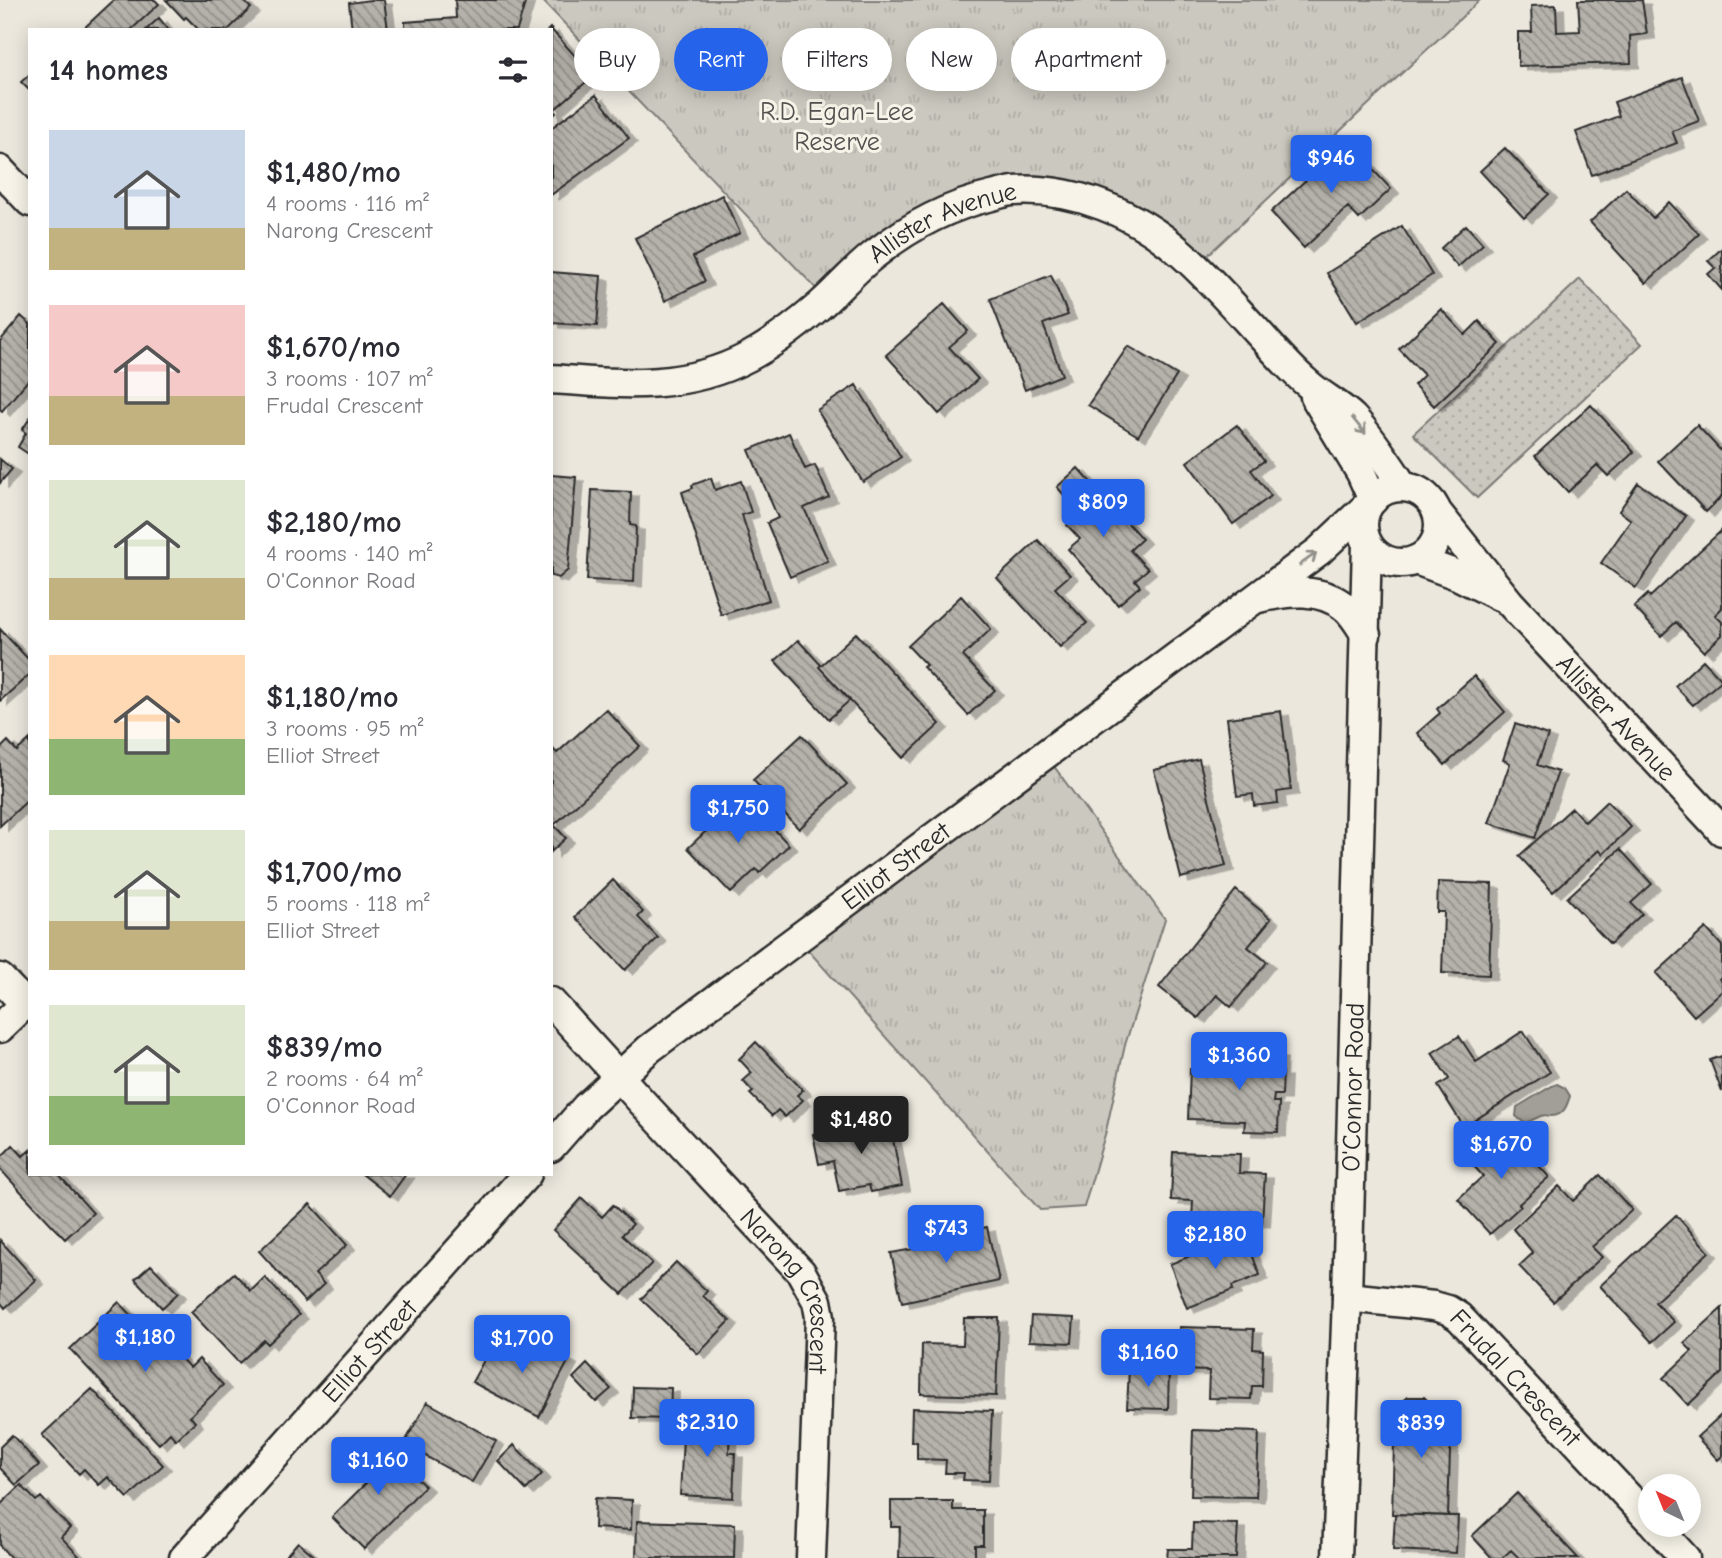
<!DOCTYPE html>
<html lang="en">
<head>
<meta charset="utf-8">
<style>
	body { margin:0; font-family:"Comic Neue",sans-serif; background:#f2f2f3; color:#2b2b33; height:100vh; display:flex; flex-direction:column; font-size:26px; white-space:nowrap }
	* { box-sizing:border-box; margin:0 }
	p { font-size:23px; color:#7c7c81 }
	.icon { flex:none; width:38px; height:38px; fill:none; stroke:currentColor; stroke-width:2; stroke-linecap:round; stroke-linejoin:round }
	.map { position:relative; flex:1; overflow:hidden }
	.drawer { position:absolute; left:28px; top:28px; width:525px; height:1148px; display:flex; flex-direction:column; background:#fff; border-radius:0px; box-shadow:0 4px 18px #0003 }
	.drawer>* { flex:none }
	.hud { position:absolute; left:574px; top:28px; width:665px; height:63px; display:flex; gap:14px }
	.needle { width:46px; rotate:317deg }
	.tools { position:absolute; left:1638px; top:1474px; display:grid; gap:14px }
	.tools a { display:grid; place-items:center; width:63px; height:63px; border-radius:50%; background:#fff; box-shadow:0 4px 18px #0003; font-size:35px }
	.price { position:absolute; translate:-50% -60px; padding:0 16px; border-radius:7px; background:#2563eb; color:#fff; font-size:23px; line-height:46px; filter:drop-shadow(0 2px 4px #0008) }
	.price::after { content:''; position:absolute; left:50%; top:42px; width:21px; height:16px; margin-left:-10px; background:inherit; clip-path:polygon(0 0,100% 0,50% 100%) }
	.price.current { background:#222; color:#fff }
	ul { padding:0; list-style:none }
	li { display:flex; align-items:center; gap:21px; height:175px; padding:0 21px }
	li span { display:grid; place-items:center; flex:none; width:196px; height:140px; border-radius:0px; color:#555 }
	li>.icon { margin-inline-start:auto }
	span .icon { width:84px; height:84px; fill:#fffc; stroke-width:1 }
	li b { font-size:30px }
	h2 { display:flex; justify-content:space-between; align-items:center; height:84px; padding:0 21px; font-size:30px }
	.pill { padding:0 24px; border-radius:32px; background:#fff; box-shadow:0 4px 18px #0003; font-size:24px; line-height:63px }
	.pill.current { background:#2563eb; color:#fff }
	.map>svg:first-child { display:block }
</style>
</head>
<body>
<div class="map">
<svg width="1722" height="1558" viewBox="0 0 1722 1558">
	<defs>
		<pattern id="grass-dots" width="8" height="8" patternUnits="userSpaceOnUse" patternTransform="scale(1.75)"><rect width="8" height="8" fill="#cbc8bf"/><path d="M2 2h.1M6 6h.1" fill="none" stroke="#aeaca4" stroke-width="1.8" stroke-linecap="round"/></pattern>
		<pattern id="park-tufts" width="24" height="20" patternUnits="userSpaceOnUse" patternTransform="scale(1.75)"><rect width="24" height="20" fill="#cbc8bf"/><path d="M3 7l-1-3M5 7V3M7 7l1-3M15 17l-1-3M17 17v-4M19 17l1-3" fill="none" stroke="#aeaca4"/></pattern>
		<pattern id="building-back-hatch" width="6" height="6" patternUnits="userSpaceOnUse" patternTransform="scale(1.75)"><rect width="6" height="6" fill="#b5b2ab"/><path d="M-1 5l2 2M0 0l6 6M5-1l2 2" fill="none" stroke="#93918b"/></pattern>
		<filter id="shadow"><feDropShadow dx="8" dy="4.5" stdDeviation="0" flood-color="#0004"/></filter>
	</defs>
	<rect width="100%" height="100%" fill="#ebe7dd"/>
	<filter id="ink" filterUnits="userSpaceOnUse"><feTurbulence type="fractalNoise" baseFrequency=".0143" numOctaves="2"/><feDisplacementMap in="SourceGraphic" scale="14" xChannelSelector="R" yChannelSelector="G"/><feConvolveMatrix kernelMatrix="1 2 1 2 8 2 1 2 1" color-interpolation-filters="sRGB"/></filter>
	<g filter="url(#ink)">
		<path fill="url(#grass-dots)" stroke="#7b7a75" stroke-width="2" d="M1580,279L1642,344L1477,498L1413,434Z"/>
		<path fill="url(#park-tufts)" stroke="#7b7a75" stroke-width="2" d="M542,0H1480L1195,267L1116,211L980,198L826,299Z
			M1045,754L1165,919L1125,1045L1106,1131L1084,1207L1040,1210L798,939Z"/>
		<path fill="#a29f98" stroke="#72716c" stroke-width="2" d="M1557,1084L1565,1088L1570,1096C1567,1105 1564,1116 1552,1116C1544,1116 1548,1114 1541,1116C1535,1118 1530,1122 1524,1123L1516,1116L1517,1107L1552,1086Z"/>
		<path fill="url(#building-back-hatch)" stroke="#2b2b2b" stroke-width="2" filter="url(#shadow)" d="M114,0H155L159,4L131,30H82Z
			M166,0H243L251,8L228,30H199L186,17L184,19Z
			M370,0H384L388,30H352L349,3Z
			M455,0H526L517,30H405V22L456,18Z
			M1578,0H1642L1647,34L1630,36L1631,63L1518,66V32H1532L1531,6L1556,5L1557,32L1580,31Z
			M159,18L169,30H146Z
			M550,28L593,76L554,110L556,113L551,117V30H548Z
			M30,74V91L21,82Z
			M1682,77L1699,121L1672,131L1677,143L1592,175L1576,132L1619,116L1614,102Z
			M596,95L629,138L551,195V128Z
			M1347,142L1391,189L1359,219L1348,207L1304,248L1271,212Z
			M1505,148L1549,194L1524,218L1480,171Z
			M1626,189L1653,218L1669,202L1699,234L1646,283L1590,222Z
			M722,195L740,233L693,257L705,281L665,301L635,238Z
			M1466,225L1483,244L1458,267L1441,248Z
			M1402,226L1432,275L1357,322L1327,273Z
			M1722,248V290L1708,274L1715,268L1708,261Z
			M551,272L601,276L597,326L551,323Z
			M1051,275L1068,315L1043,324L1062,375L1025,390L990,299Z
			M944,304L968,331L949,347L978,379L939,414L886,355Z
			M1441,309L1465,335L1479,321L1500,344L1434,406L1414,385L1424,375L1399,349Z
			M21,316L30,324V378L2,411L0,409V341Z
			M1128,346L1177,375L1138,436L1088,405Z
			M856,385L901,457L863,482L817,410Z
			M1591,405L1634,452L1608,476L1597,465L1568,492L1535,456Z
			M30,418V455L18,447L26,433L22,430Z
			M1237,425L1264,461L1251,470L1271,496L1233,524L1187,462Z
			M1697,425L1722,452V496L1706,512L1658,461Z
			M789,433L805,469L815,465L829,497L804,508L828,561L790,577L767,523L778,518L749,450Z
			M0,459L12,469L0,483Z
			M1078,468L1142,539L1130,550L1148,569L1135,580L1140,586L1118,605L1068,549L1080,539L1067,525L1080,513L1057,487Z
			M551,475L576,477L568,570L559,578L551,576Z
			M711,478L715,490L741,481L751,512L742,515L769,600L721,615L682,492L693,488L692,485Z
			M1638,483L1686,516L1636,588L1601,563L1631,520L1619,511Z
			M592,490L631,492L630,525L636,526L634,582L587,580Z
			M1722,530V608L1715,615L1722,622V635L1704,652L1676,622L1661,636L1634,607L1648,594L1650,597Z
			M1038,540L1070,575L1055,588L1087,623L1060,647L997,578Z
			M961,596L991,629L963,656L995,690L968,715L923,667L926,665L908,646Z
			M0,629L30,661V674L0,701Z
			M856,633L940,724L903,758L819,667Z
			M798,640L821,665L819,667L850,700L829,719L775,661Z
			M1703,660L1722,680L1693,705L1675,686Z
			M1474,676L1505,712L1445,765L1417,733L1440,713L1437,709Z
			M606,709L640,746L554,825L566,838L551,852V747L557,753Z
			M1281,711L1291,790L1277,792L1278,803L1254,806L1253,794L1237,796L1227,718Z
			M1515,724L1548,735L1537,765L1558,772L1535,838L1489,823L1510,763L1503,760Z
			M802,735L847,784L799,829L753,780Z
			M30,739V798L0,826V749L8,741L17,751Z
			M1199,759L1226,866L1181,878L1154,770Z
			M743,796L789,845L759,873L756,869L731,893L688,848Z
			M1607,801L1631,827L1603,854L1599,850L1553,892L1519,856L1572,808L1585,822Z
			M1620,849L1652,884L1631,903L1642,914L1610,944L1567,898Z
			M613,880L643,912L638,917L658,938L625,970L575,917Z
			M1438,882L1492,884L1489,975L1442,973L1444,912H1437Z
			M1236,890L1271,919L1248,947L1267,962L1231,1007L1217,995L1198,1018L1159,987Z
			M1706,928L1722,946V976L1719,979L1722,982V991L1694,1016L1656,973Z
			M1523,1031L1550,1072L1464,1127L1438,1086L1449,1079L1432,1053L1459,1036L1476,1062Z
			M756,1042L803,1090L797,1095L803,1100L785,1117L778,1110L772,1116L750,1094L753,1092L743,1081L752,1073L739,1059Z
			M1226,1053L1279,1054L1278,1072H1283L1282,1095H1274L1273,1102H1279L1278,1132L1244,1131L1245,1121L1188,1119L1190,1069H1225Z
			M1722,1056V1092L1710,1060Z
			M889,1118L902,1186L871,1192L869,1185L839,1191L833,1161L819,1164L813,1134Z
			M1504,1128L1549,1177L1519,1204L1521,1206L1490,1234L1458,1199L1483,1176L1468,1160Z
			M13,1145L23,1156L30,1150V1174H58L93,1213L65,1239L0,1169V1158Z
			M1173,1152L1240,1154L1239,1173L1265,1174L1262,1222L1192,1220L1193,1201L1171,1200Z
			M362,1174H406L390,1196Z
			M1600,1175L1632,1210L1592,1247L1602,1257L1553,1302L1519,1266L1533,1253L1513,1229L1559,1186L1573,1201Z
			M582,1198L602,1217L613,1205L633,1224L622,1235L652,1263L622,1294L553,1230Z
			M310,1204L347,1245L315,1274L324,1284L305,1302L259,1251Z
			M1676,1215L1709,1252L1655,1302L1674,1322L1652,1342L1600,1286Z
			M987,1227L999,1281L902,1302L891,1253L924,1247L922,1241Z
			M1244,1234L1260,1275L1232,1286L1233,1290L1187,1308L1170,1264Z
			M0,1240L36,1280L5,1308L0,1302Z
			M676,1262L707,1291L703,1296L730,1321L698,1354L641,1299Z
			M151,1265L178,1293L162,1308L135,1279Z
			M234,1273L251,1291L265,1277L299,1315L268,1344L264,1340L239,1363L191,1312Z
			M119,1302L169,1354L173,1350L190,1368L199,1359L223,1385L190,1416L195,1422L176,1440L170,1433L159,1444L70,1349Z
			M1722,1308V1373L1688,1405L1663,1378L1692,1351L1684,1343Z
			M1031,1316L1074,1318L1072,1343L1029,1341Z
			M964,1318H999L996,1396L921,1394L922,1344L963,1345Z
			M1179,1327L1254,1329L1253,1349L1263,1350L1262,1386H1252L1251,1399L1208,1398L1209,1371L1178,1370Z
			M529,1339L569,1360L539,1417L472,1382L495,1340L521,1353Z
			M587,1364L611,1389L596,1402L573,1378Z
			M1129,1368L1169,1369L1168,1409L1127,1408Z
			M633,1387L671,1388L670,1419L632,1418Z
			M92,1389L163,1465L128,1498L108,1477L99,1485L84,1469L79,1474L42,1435Z
			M1408,1397H1424L1436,1409L1435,1418H1451L1448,1516L1392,1514L1395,1408Z
			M427,1402L496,1441L472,1482L404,1444Z
			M912,1408L992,1411L989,1481L963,1480L964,1473H945L946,1460L917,1459V1442H911Z
			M1722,1414V1456L1718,1460L1697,1437Z
			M684,1417L730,1419L729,1453H735L733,1498L680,1495Z
			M1193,1430L1259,1432L1256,1497L1191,1496Z
			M12,1435L39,1465L16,1485L0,1468V1447Z
			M377,1443L425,1486L364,1549L332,1517L369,1480L356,1467Z
			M514,1445L542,1474L526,1490L498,1461Z
			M21,1485L36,1501L41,1497L70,1528L61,1537L79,1556L77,1558H11L0,1546V1505Z
			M1517,1493L1578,1558H1519L1511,1550L1502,1558H1492L1472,1536Z
			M595,1498L632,1500L631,1530L594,1528Z
			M891,1501H953V1510H983V1545H975V1558H899L900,1527H891Z
			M1395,1514L1458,1516L1456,1553L1393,1550Z
			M637,1521L735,1524L734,1558H636Z
			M1193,1523L1238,1524L1236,1558H1167L1168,1549H1192Z
			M298,1542L317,1558H284Z"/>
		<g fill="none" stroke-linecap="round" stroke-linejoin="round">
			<defs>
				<g id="street">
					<path d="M0,170L30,202"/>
					<path id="s1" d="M551,379C621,384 683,391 748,357C772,344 796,326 817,308C837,291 854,270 875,254C910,226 948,206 992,196C999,194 1006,192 1013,191C1074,187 1136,213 1182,254C1207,276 1229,301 1252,326C1270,345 1287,366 1307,383C1321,396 1340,405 1353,418C1371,437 1389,465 1403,486"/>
					<path d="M1315,397L1361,473L1373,500"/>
					<circle cx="1401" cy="525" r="38"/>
					<path id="s2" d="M1437,512L1510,603L1722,831"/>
					<path d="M1416,560L1457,575L1499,596"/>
					<path d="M1259,598C1288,591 1321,587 1346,608C1354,615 1360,626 1366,635"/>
					<path d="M0,978L25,1004L0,1028"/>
					<path id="s3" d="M551,1002L642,1102L801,1272L817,1301L820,1317L811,1558"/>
					<path id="s4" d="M551,1147L586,1107L649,1049L1319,551L1369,504"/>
					<path id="s5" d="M1347,1297L1434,1306L1448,1310L1459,1317L1650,1520"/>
					<path d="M1654,1524L1685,1558"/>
					<path id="s6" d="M184,1558L527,1174"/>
					<path id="s7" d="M1337,1558L1347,1297L1367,543"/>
				</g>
			</defs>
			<use href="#street" stroke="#2b2b2b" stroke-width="33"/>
			<use href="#street" stroke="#f7f3e8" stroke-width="28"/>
		</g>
		<defs><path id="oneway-shaft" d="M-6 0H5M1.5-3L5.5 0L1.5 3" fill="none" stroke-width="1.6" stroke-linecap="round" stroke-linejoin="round" transform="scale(1.75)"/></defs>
		<g stroke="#918f8a">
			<use href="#oneway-shaft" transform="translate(1359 426) rotate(51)"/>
			<use href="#oneway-shaft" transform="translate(1308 559) rotate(-36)"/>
		</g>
	</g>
	<g text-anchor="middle" stroke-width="6" stroke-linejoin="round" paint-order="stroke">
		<g font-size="26" fill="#535250" stroke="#f7f3e8">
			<text x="837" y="120">R.D. Egan-Lee<tspan x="837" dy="30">Reserve</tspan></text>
		</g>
		<g font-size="26" fill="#2b2b2b" stroke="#f7f3e8">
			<text dy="9" stroke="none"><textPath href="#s1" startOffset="441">Allister Avenue</textPath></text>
			<text dy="9" stroke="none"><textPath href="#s2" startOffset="273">Allister Avenue</textPath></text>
			<text dy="9" stroke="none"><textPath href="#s4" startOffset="446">Elliot Street</textPath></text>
			<text dy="9" stroke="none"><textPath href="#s7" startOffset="471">O'Connor Road</textPath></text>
			<text dy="9" stroke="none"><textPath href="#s3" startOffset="380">Narong Crescent</textPath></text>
			<text dy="9" stroke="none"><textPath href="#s6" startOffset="278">Elliot Street</textPath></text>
			<text dy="9" stroke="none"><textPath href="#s5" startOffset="198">Frudal Crescent</textPath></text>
		</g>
	</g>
</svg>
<div class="tools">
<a><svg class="needle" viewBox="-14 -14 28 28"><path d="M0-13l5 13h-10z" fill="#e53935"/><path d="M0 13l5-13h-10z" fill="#7c7c81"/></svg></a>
</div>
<b class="price" style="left:1331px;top:195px">$946</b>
<b class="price" style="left:1103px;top:539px">$809</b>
<b class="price" style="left:738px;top:845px">$1,750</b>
<b class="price" style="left:1239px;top:1092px">$1,360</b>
<b class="price current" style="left:861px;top:1156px">$1,480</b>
<b class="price" style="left:1501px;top:1181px">$1,670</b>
<b class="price" style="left:946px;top:1265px">$743</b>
<b class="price" style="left:1215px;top:1271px">$2,180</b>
<b class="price" style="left:145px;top:1374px">$1,180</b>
<b class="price" style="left:522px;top:1375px">$1,700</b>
<b class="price" style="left:1148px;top:1389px">$1,160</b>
<b class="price" style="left:707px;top:1459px">$2,310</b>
<b class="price" style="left:1421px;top:1460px">$839</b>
<b class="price" style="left:378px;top:1497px">$1,160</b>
<div class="hud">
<a class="pill">Buy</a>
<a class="pill current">Rent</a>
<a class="pill">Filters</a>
<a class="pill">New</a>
<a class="pill">Apartment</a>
</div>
<section class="drawer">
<h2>14 homes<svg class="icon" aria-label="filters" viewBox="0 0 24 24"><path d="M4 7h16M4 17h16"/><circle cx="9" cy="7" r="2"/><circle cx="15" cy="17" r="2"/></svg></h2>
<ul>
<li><span style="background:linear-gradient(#c9d6e8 70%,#c2b280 0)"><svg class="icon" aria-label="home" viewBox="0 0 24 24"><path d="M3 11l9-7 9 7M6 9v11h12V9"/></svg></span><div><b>$1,480/mo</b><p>4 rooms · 116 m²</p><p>Narong Crescent</p></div></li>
<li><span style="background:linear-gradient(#f6c9c9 65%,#c2b280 0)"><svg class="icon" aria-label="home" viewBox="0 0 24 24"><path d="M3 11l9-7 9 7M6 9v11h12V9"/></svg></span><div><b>$1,670/mo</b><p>3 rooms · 107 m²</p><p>Frudal Crescent</p></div></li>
<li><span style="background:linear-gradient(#dfe7d0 70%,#c2b280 0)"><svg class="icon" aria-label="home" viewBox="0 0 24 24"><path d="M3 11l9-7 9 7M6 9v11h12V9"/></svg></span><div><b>$2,180/mo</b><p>4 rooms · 140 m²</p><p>O'Connor Road</p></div></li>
<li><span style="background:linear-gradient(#ffd9b3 60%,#8fb573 0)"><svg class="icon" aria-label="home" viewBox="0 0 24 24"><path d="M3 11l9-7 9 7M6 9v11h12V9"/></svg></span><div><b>$1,180/mo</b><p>3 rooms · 95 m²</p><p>Elliot Street</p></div></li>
<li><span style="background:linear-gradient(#dfe7d0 65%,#c2b280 0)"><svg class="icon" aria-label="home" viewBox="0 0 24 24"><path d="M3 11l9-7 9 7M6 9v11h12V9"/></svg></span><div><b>$1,700/mo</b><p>5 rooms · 118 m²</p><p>Elliot Street</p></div></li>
<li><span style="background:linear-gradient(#dfe7d0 65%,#8fb573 0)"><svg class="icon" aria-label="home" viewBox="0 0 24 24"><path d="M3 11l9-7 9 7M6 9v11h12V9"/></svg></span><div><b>$839/mo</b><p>2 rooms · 64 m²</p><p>O'Connor Road</p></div></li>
</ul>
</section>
</div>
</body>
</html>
